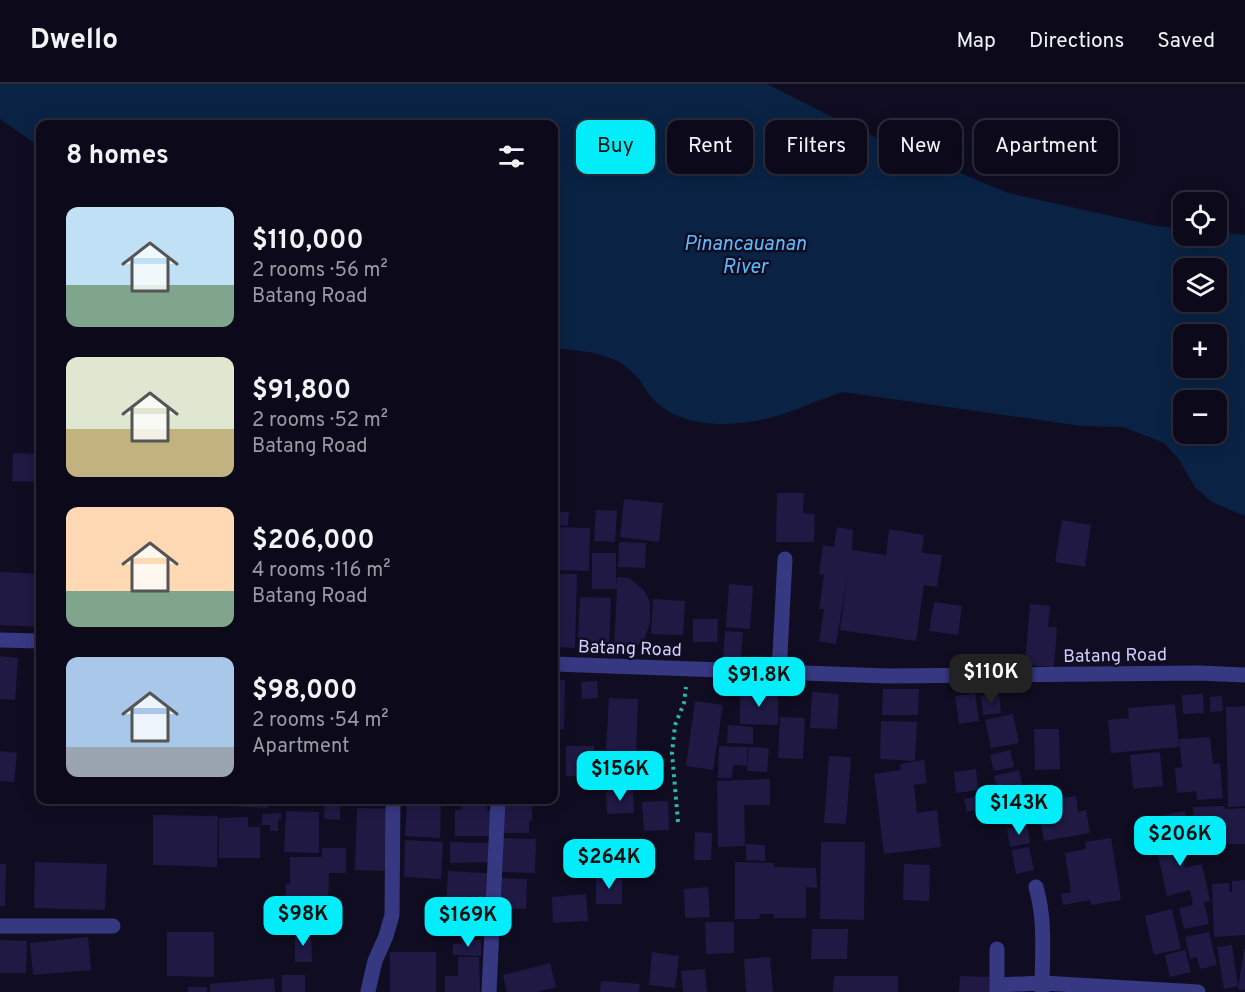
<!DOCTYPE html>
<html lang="en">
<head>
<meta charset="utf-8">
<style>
	body { margin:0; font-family:Overpass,sans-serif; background:#1a1827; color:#f1f3f6; height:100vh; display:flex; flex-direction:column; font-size:22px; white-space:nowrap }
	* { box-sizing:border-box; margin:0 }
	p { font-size:20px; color:#9a9aa2 }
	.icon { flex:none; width:33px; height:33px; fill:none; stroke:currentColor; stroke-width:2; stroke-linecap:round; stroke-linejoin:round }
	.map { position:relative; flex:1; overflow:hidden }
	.drawer { position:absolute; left:36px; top:36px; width:522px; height:684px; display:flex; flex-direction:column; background:#0c0a1a; border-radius:12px; box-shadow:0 3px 15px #0003,0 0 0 2px #2c2b39 }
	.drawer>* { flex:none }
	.guide { position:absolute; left:576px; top:36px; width:570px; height:54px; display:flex; gap:12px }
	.buttons { position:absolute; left:1173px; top:108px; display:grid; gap:12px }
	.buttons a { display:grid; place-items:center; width:54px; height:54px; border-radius:12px; background:#0c0a1a; box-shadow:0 3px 15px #0003,0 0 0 2px #2c2b39; font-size:30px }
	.price { position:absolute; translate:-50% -51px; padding:0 14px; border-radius:12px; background:#00edf9; color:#111; font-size:20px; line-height:39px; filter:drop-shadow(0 2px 3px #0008) }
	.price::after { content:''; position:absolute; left:50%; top:36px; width:18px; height:14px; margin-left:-9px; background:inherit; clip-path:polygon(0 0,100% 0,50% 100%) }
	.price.on { background:#222; color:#fff }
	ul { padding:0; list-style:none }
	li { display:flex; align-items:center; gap:18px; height:150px; padding:0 30px }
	li span { display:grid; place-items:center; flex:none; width:168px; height:120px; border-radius:12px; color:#555 }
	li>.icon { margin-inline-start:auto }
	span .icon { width:72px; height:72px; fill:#fffc; stroke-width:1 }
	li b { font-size:26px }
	h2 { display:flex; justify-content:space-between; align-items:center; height:72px; padding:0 30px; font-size:26px }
	.pill { padding:0 21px; border-radius:12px; background:#0c0a1a; box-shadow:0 3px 15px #0003,0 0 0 2px #2c2b39; font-size:21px; line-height:54px }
	.pill.on { background:#00edf9; color:#111 }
	header { display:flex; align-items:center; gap:36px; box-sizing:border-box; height:84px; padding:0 30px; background:#0c0a1a; border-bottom:2px solid #2c2b39 }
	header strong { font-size:28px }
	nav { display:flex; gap:33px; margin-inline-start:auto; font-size:21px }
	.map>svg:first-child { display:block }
</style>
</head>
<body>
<header>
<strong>Dwello</strong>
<nav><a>Map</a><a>Directions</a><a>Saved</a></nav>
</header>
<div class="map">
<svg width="1245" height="908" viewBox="0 0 1245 908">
	<rect width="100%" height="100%" fill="#100d22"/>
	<path fill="#0a2244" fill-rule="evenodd" d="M0,0H767L852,43L1008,109L1156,142L1183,145L1184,152H1216L1217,148L1245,151V432L1212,418L1195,403L1178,374L1164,359L1123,343L1082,342L843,308C822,314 803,324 783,330C745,343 683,348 653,315C647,309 643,299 637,293C615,268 585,267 554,264V40H40V63L0,35ZM1184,184H1216V218H1184ZM1184,250H1216V284H1184ZM1184,316H1216V350H1184Z"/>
	<path fill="#1f1944" d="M13,369L40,370V398L12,397Z
		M777,409H804L803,429L815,430L814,458H776Z
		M624,415L663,419L659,458L620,453Z
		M596,426L617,427L615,458L594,457Z
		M557,428H569L568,442L557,441Z
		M1062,436L1091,441L1085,483L1055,478Z
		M556,443L590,444L589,487L555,486Z
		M837,443L853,446L852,466L886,471L889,445L924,451L922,469L942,471L937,503L924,501L916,557L840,546L848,489L836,560L819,557L824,525H819L824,491L819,490L823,461L834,463Z
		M619,458L646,459L645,484L618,483Z
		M592,469H616V502L617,493L629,494L644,506L650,518V538L644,557L635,563L614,562L617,505H592Z
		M0,488L40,490V543L0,541Z
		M557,490H577L575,564L555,563Z
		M729,500L753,502L750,545L726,543Z
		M580,513L611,514L609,564H591V556L578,555Z
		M653,515L685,517L683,551L651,550Z
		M934,518L962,522L958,551L929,547Z
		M1030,520L1050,522L1048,543H1057L1054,583L1025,581Z
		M693,535H718L717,558H693Z
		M725,547L743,548L741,576L723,575Z
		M0,572L18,574L15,616L0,615Z
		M554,595L565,596L564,645H554Z
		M597,597L598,614L582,615L581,598Z
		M883,605H919L918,631H882Z
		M740,607H778V641L740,640Z
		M812,608L839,610L837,645L810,644Z
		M975,609L979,637L959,640L955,612Z
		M999,610L1001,629L983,631L981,612Z
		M1203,610L1204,629L1183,630L1182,611Z
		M1222,612L1223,627L1210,628V613Z
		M609,614L638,615L636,668L606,666Z
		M695,617L723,621L713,686L686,682Z
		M1175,620L1179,663L1111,669L1108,636L1129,634L1128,624Z
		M1245,622V722L1228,723L1226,623Z
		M1013,630L1019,659L991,664L985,636Z
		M780,633L805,634L803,675L778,674Z
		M881,637L917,638L915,677L880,675Z
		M728,641L753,643V660L727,659Z
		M1034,645H1059L1060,685L1035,686Z
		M554,646H559L560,696H554Z
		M1210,653L1213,680L1220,679L1223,714L1197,716L1196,707L1177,709L1175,684L1182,683L1179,655Z
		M566,662H594V692H566Z
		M719,662L748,663L747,682L733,681L732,694H718Z
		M749,663L769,664L767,688L747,687Z
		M1010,666L1014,683L994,687L990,671Z
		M0,667L17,669L14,698L0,697Z
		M1160,668L1163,702L1133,705L1130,671Z
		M829,672L851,673L846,740L824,739Z
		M924,676L927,699L914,701L917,729L937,726L941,763L884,770L874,690L901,686L900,680Z
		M976,685L978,706L956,709L954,688Z
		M1019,686L1024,710L999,715L994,692Z
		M770,695V721H744L745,762L718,763L717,697Z
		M633,706L634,729L607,730L606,708Z
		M990,709L993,721L967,728L964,715Z
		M1076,712L1078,728L1086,726L1090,749L1044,757L1040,736L1054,733L1052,716Z
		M1033,713L1036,735L1006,740L1002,719Z
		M227,716H269L268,724L226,722Z
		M325,716L340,717V736L324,735Z
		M407,716L441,717L440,754L405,752Z
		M461,716H487V726H490V752H455V726H461Z
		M504,716H528L529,718H532V737H529V749H502Z
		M668,717L669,746L644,747L642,718Z
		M1223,722L1227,725L1245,724V760L1195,761L1193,723Z
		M357,724L390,725L388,787L355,786Z
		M286,727L319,728V769L284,768Z
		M1185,727L1191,758L1181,760L1185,784L1202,780L1210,817L1204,818L1209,840L1184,845L1179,824L1193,821L1190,806L1167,812L1150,734Z
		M281,729V736L278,735V747H270V741H262V730Z
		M153,731L218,732L217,783L153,781Z
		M248,733V743H260V774H219V734Z
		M1027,740L1030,759L1010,763L1007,745Z
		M695,748L712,749L711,776H694Z
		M503,754L536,755L535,789L502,788Z
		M1111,754L1121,816L1091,821L1090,816L1063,821L1061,810L1071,808L1065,769L1086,765L1085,758Z
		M405,756L443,758L441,795L404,793Z
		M450,758L489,759L488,778L450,779Z
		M821,758H865L864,836L820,835Z
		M746,760L765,761V777L746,776Z
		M1029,763L1034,786L1016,790L1012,766Z
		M322,764H346V789H329L328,821H324V834L285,833L286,800H290V773H322Z
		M35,778L107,780L105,826L34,824Z
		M735,778L774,779V783L816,784L817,804L806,803V834H774V830H760L759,835H735Z
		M0,780H6L5,822H0Z
		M904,780L930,781L929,817L903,816Z
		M448,787L487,789L486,825L446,823Z
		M622,791V820H596V792Z
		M501,794L527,795L526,825L500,824Z
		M1245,796V851L1214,853L1212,800L1229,799V808H1232V797Z
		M708,803L710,833L685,834L684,805Z
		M586,810L588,837L553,839L552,813Z
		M1172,825L1181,865L1154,871L1145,832Z
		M449,829H480V852L449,851Z
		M705,838H734V869L706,870Z
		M812,845H848L847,875H811Z
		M295,847H311L312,878H295Z
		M167,848H214V893L167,892Z
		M1209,848L1217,881L1200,885L1197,873L1190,875L1185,853Z
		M88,853L91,886L33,891L30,859Z
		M0,856L27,857L26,889H0Z
		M462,856H481V872L453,871V860H462Z
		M1232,861L1238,902L1224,905L1217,863Z
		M1244,865H1245V906L1238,905Z
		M1185,866L1191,888L1170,893L1165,871Z
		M390,868H436V908H390Z
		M652,868L679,872L675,904L649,901Z
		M458,873H479L480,908H445V892H458Z
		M770,873L773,908H746L744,875Z
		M550,879L556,903L537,908H507L503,891Z
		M705,885L707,908H683L681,887Z
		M282,891H305V908H282Z
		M834,892H898V908H833Z
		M960,892L991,893L990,908H959Z
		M274,894L275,908H210V900Z
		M601,897L640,900L639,908H600Z
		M188,903H207V908H188Z"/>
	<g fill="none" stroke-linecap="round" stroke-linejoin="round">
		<path stroke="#2bb6a6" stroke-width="4" stroke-dasharray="3 4.5" stroke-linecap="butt" d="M678,738L672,669L675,641L684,619L686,603"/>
		<path stroke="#373882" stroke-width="15" d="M0,556L40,557
			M554,580L888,592L1199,589L1245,591
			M779,589L785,475
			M1036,803C1046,838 1042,871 1042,907
			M0,842H113
			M998,901L1042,899L1198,908
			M368,907L375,877L386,852L392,831L393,716
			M489,908L498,716
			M997,908V865"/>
	</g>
	<g text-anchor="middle" stroke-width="5" stroke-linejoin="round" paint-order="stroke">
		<g font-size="18" fill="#d1ceff" stroke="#100d22">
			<text transform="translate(630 564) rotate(2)" y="6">Batang Road</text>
			<text transform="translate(1115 571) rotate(-1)" y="6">Batang Road</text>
		</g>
		<g font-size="20" font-style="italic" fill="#5cbcff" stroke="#100d22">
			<text x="745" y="166">Pinancauanan<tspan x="745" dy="23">River</tspan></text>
		</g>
	</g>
</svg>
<div class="buttons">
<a><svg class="icon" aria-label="locate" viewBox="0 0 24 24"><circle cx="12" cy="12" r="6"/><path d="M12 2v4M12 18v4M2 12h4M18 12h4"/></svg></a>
<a><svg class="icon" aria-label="layers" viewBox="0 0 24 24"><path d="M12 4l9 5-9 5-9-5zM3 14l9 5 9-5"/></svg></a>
<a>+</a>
<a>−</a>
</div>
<b class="price on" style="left:991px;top:621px">$110K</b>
<b class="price" style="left:759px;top:624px">$91.8K</b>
<b class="price" style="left:620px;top:718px">$156K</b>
<b class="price" style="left:1019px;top:752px">$143K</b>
<b class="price" style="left:1180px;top:783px">$206K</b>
<b class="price" style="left:609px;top:806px">$264K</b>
<b class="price" style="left:303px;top:863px">$98K</b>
<b class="price" style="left:468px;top:864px">$169K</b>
<div class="guide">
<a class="pill on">Buy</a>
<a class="pill">Rent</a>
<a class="pill">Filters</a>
<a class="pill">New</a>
<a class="pill">Apartment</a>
</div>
<section class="drawer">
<h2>8 homes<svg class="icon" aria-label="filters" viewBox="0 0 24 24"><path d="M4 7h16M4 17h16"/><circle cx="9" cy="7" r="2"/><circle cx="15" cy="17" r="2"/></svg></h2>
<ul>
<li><span style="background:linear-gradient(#bfe0f5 65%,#7fa58c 0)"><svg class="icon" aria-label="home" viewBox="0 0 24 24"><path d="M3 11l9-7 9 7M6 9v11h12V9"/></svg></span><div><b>$110,000</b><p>2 rooms · 56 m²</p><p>Batang Road</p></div></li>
<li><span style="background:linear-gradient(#dfe7d0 60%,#c2b280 0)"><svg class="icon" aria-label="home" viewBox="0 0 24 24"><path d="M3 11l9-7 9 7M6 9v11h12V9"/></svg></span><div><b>$91,800</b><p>2 rooms · 52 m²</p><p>Batang Road</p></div></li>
<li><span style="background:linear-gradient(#ffd9b3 70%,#7fa58c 0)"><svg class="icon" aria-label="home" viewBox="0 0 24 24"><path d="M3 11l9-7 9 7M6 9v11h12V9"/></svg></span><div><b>$206,000</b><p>4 rooms · 116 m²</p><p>Batang Road</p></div></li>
<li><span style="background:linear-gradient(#a9c7e8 75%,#9aa5b1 0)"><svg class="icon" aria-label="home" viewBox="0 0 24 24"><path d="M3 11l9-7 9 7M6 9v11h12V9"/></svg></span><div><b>$98,000</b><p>2 rooms · 54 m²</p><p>Apartment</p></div></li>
</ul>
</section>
</div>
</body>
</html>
